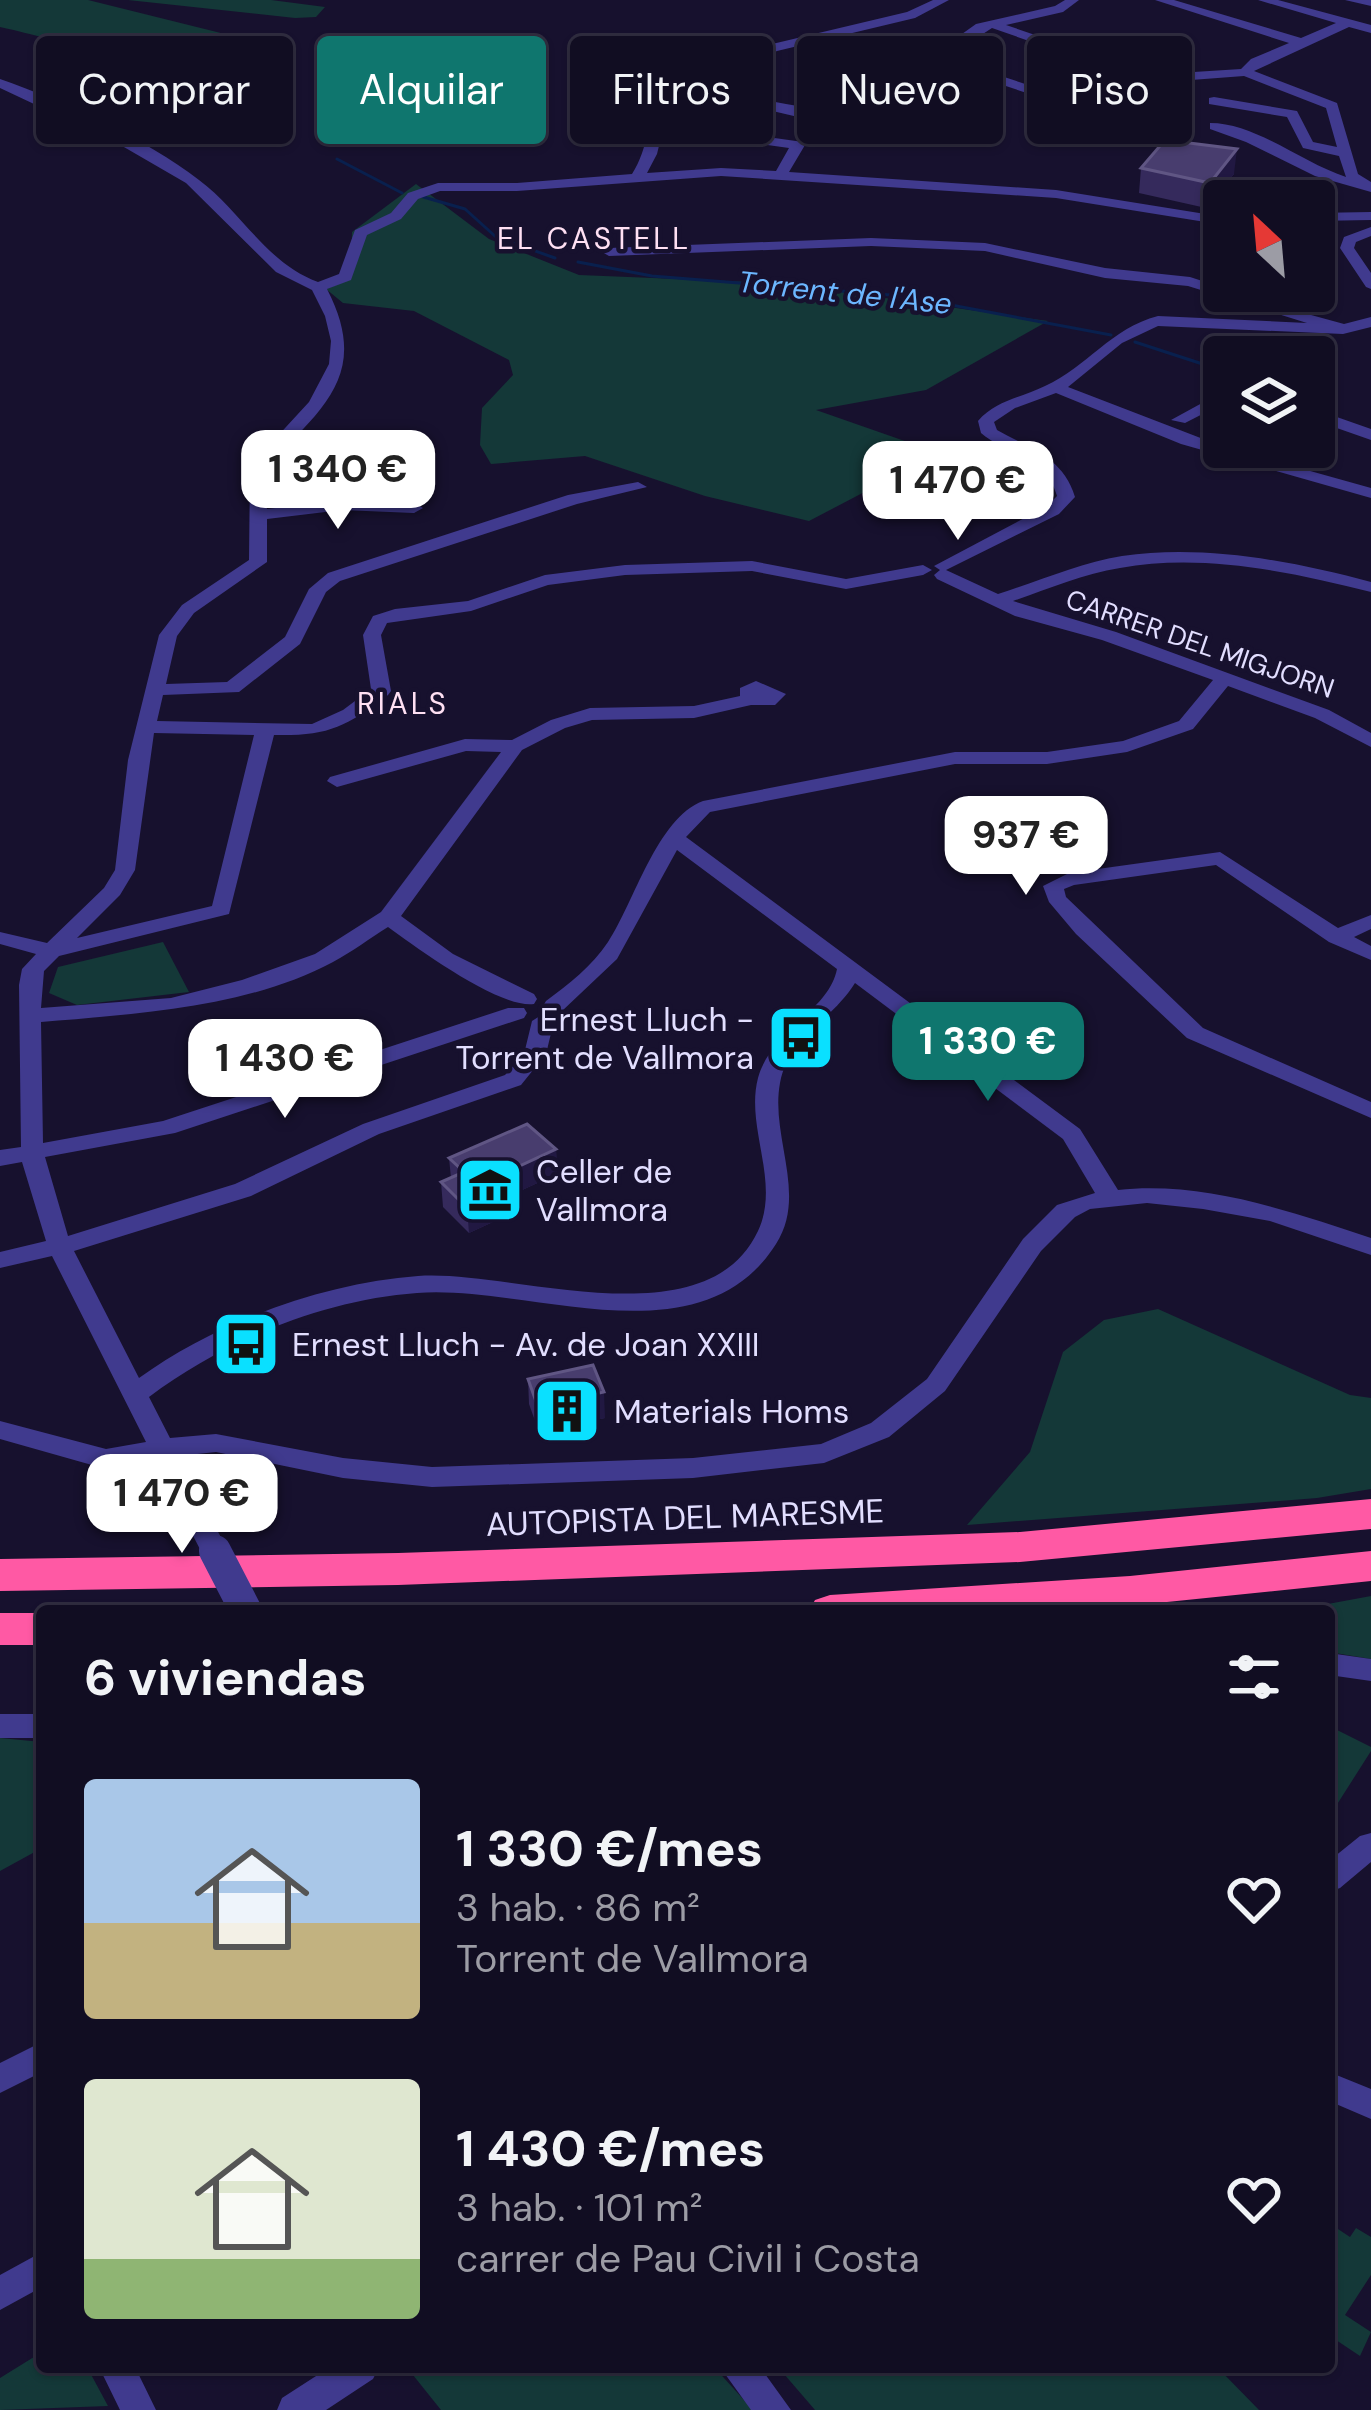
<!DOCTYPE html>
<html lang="es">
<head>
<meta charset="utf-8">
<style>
	body { margin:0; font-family:"DM Sans",sans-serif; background:#1a162a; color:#f1f3f6; height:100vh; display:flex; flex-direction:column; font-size:45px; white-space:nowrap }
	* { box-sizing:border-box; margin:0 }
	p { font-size:39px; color:#9c9ca5 }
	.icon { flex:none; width:66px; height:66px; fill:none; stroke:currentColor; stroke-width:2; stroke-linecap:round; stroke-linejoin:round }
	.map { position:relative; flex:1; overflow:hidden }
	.sheet { position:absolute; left:36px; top:1605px; width:1299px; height:768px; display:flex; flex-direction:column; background:#110d22; border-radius:12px; box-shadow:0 3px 9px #0004,0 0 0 3px #302d40 }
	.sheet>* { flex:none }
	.hud { position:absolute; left:36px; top:36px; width:1299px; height:108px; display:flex; gap:24px }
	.needle { width:78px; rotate:334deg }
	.fabs { position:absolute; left:1203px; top:180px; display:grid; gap:24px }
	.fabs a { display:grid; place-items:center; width:132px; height:132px; border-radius:12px; background:#110d22; box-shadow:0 3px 9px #0004,0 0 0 3px #302d40; font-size:60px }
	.price { position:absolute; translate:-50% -102px; padding:0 27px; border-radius:24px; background:#fff; color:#222; font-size:39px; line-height:78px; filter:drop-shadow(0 3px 6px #0008) }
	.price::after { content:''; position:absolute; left:50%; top:72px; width:36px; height:27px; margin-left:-18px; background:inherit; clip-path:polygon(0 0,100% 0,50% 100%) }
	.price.selected { background:#0f766e; color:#fff }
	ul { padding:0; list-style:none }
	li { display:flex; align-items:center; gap:36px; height:300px; padding:0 48px }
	li span { display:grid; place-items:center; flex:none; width:336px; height:240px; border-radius:12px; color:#555 }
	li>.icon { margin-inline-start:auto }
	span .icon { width:144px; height:144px; fill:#fffc; stroke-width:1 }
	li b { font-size:51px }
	h2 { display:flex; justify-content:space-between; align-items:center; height:144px; padding:0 48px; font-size:51px }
	.chip { padding:0 42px; border-radius:12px; background:#110d22; box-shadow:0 3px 9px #0004,0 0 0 3px #302d40; font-size:42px; line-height:108px }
	.chip.selected { background:#0f766e; color:#fff }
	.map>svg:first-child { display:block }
</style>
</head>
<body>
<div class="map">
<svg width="1371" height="2410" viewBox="0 0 1371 2410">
	<rect width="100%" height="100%" fill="#17112e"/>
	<path fill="#143838" d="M0,0H88L281,48C232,94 61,40 0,27Z
		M128,0H271L325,7L316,17L295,18Z
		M416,184L489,239L579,275L779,283L1048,321L926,390L816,410L939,453L809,521L705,496L585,456L491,464L480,445L482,408L513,375L509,360L414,311L343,303L326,289L351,279L352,232Z
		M163,942L189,992L77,1005L49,993L58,967Z
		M1158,1309L1350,1395L1371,1398V1489L1317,1498L967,1525L1030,1452L1063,1352L1104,1320Z
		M1371,1596V1659L1329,1652V1611H1290Z
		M1329,1726L1371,1747V1751L1329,1817Z
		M0,1738L42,1742V1848L0,1871Z
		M1329,2223L1350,2237L1356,2228L1371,2237V2275L1345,2315L1371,2332L1360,2356L1333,2338L1329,2342Z
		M42,2352V2367H87L108,2406L0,2410V2378Z
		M427,2367H714L753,2410H441L413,2375Z
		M778,2367H1217L1259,2410H815Z"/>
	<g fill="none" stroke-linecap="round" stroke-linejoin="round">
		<path stroke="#09204e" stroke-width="3" d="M337,159L402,193
			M420,196L465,209L496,237L555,258
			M578,262L652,276L903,296L1111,335
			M1135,342L1224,371"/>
		<path fill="#403a8e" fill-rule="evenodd" d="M933,0H949L915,18L777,51L704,81C792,116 866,111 959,113L964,114V120L798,117L730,101L693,86L674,94L670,101L657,154L647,173L721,168L776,171L789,148L705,136L695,139L688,135L704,128L803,142L805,145L789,172L1056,190L1224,217V225L1056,198L721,176L517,191H440L418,199L401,219L367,235L351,280L327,289C371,374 323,408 266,467L267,509L342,500L414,503L423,508L414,513L342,510L267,519V562L194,613L177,636L166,684L227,682L285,637L309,589L328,573L568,495L638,482L647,487L577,504L340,581L326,592L300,644L239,692L163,695L157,721L312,724L343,710L371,689L363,635L373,616L395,609L468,601L545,575L625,565L752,561L846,579L923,565L932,570L923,575L846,589L752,571L625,575L548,585L471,611L387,623L381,635L391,691L388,695C344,728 328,736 274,735L229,914L59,956L44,971L41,1008L171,998L242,980L315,954L381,912L501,752L466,751L337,787L327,781L330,777L465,739L512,740L551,720L590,708L694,706L740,696V688L756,681L786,694L775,705H751L694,718L592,720L565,728L522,750L401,916L453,954L534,994L537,999L534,1004C500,1009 417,948 388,927C370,938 352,952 333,962C247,1008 136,1014 41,1022L43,1143L163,1121L508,1008H524L527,1013L524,1018L175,1133L45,1157L68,1236L235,1184L363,1124L505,1075L524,1054L532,1021L543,1014L554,1021L546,1054L521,1085L379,1134L251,1196L74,1251L139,1378C216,1322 323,1283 418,1276C512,1269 705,1343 758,1231C781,1182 745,1127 758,1078C771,1030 829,1011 837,969L677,850L617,959L562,1011H546L543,1006L546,1001C569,984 592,966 608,942C634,903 657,818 703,801L955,752H1047L1123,741L1179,721L1213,680L1102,640L1015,616L937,579L934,575L940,570L934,566L1047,506L1057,496C1046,457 1008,456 981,433L978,421C996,400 1021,398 1045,386C1087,367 1111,328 1158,316L1307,323L1188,286L1105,278L985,251L871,246L609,256L602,252L609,248L871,238L985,243L1105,268L1190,277L1224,288V291L1344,324L1371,317V327L1343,334L1158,326L1122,343L1068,387L1224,447L1371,488V498L1181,444L1056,393L1015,408L994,422L997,430C1030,449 1063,457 1075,497L1059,514L946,570L998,594C1039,581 1080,563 1122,556C1204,544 1292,561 1371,582V592C1291,572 1203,553 1120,568C1083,574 1048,589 1013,601L1116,632L1329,710L1371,733V747L1315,718L1228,686L1193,729L1127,752L1047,764H955L710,812L686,837L1080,1129L1118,1190C1204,1181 1290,1211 1371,1238V1255L1270,1221L1203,1209L1147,1203L1090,1209L1075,1217L1041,1251L945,1391L889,1437L824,1463L693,1478L432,1487L343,1478L216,1452L179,1456L177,1467H159L154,1459L106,1469L0,1439V1421L106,1449L146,1442L52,1256L0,1268V1252L46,1241L22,1162L0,1166V1150L21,1147L19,985L22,969L36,954L0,944V932L47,943L104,888L115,870L128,760L159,635L182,605L249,560L250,466L309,402L329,364L331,341L325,316L312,290L276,272L186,183L117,143L0,88V79C63,101 146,139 199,180C241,211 266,263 318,282L339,274L355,230L391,213L408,193L438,183H517L632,174C649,148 648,115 664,88L768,45L907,12ZM154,733L254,735L212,906L77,938L120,895L135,870ZM855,983L1063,1139L1095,1193L1057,1205L1023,1239L927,1379L871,1423L821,1444L693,1458L432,1467L343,1458L216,1434L170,1438L149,1397C224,1341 322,1300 417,1293C528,1284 700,1364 776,1244C808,1194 770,1137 780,1083C788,1039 833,1019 855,983Z
			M1065,0H1079L1063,12L1006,25L1117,63L1178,73L1241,69L1251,59L1289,43L1155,0H1174L1301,38L1336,23L1258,0H1278L1371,25V33L1349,27L1254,71L1337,103L1358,174L1371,182V192L1315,176L1246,142L1210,129V123C1256,123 1302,163 1346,177L1339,156L1303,148L1287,117L1209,104V98L1214,97L1297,111L1313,142L1337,147L1326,108L1244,76L1178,81L1115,71L992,28L946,58L1062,96L1167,109L1174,113L1163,119L1060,104L936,63L892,81L847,89L840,85L884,75L931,56L976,24L1055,6Z
			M1345,0H1371V6Z
			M1371,212V220L1314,221V213Z
			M1371,227V236L1356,242L1354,248L1371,273V289L1366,287L1340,248L1344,237Z
			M1224,391V403L1185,423L1171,420Z
			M1314,409L1371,429V440L1314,420Z
			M1220,852L1338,928L1371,915V929L1354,937L1371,946V960L1329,942L1216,865L1074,885L1064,889L1066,897L1203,1028L1371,1102V1118L1187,1038L1076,934L1049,902L1043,886L1069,873Z
			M1329,1653L1371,1659V1681L1329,1675Z
			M0,1714H42V1738H0Z
			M1371,1833V1862L1340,1888L1329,1892V1861L1360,1836Z
			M42,2042V2072L0,2093V2063Z
			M1329,2072L1371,2089V2119L1329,2101Z
			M42,2252V2287L0,2310V2275Z
			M99,2367H135L156,2410H120Z
			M330,2367H379L373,2379L326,2410H277L282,2398Z
			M720,2367H760L791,2410H751Z"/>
		<path fill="#ff59a4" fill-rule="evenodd" d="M1371,1499V1529L1020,1562L398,1585L0,1591V1559L398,1553L1020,1532Z
			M1371,1551V1581L1079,1611H809L815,1600L830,1595L1130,1576Z
			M0,1613H42V1645H0Z"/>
		<path stroke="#403a8e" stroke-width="24" d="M174,1473L216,1554"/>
		<path stroke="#403a8e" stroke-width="32" d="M215,1551L246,1611"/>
	</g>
	<path fill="#352a5c" d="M1141,168L1234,174L1206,208L1139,193Z
		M556,1149L557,1174L494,1203L495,1221L469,1233L443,1207L441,1182L451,1178L449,1158Z
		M528,1379L605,1418L539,1432L529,1404Z"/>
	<path fill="#211842" d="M1237,149L1234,174L1206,208L1210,183Z
		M556,1149L557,1174L494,1203L495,1221L469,1233L467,1208L481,1184Z
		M604,1392L605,1418L539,1432L538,1407Z"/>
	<path fill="#483d6e" stroke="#605684" stroke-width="3" d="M1165,140L1237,149L1210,183L1141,168Z
		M527,1124L556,1149L481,1184L494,1196L467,1208L441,1182L464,1172L449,1158Z
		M593,1365L604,1392L538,1407L528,1379Z"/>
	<defs>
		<symbol id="bus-square" viewBox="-11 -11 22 22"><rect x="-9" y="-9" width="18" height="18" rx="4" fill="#0ae0ff" stroke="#17112e"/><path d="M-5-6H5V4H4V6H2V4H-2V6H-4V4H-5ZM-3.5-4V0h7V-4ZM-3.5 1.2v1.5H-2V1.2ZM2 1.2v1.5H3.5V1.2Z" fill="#111"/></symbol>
		<symbol id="museum-square" viewBox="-11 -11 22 22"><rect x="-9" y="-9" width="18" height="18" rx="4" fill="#0ae0ff" stroke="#17112e"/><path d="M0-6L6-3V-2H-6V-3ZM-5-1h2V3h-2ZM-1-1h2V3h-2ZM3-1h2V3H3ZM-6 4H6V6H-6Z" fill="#111"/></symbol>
		<symbol id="building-square" viewBox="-11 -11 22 22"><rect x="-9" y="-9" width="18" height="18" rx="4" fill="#0ae0ff" stroke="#17112e"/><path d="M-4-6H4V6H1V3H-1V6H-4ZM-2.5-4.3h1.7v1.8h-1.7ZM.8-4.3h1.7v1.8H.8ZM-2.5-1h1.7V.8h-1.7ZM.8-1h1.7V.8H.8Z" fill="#111"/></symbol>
	</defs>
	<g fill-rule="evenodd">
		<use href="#bus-square" x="763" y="1000" width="76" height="76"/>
		<use href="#museum-square" x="452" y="1152" width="76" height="76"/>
		<use href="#bus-square" x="208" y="1306" width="76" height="76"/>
		<use href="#building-square" x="529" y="1373" width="76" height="76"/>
	</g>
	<g text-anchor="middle" stroke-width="9" stroke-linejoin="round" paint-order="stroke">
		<g font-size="27" fill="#e2deff" stroke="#17112e">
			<text transform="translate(1200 644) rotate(19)" y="9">CARRER DEL MIGJORN</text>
		</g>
		<g font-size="30" letter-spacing="3" fill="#ffe0f3" stroke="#17112e">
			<text x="594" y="249">EL CASTELL</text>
			<text x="403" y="714">RIALS</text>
		</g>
		<g font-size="30" font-style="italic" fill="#6cb7ff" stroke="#17112e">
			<text transform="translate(845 293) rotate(6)" y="10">Torrent de l'Ase</text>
		</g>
		<g font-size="33" fill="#e2deff" stroke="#17112e" text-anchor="start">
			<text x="754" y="1031" text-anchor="end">Ernest Lluch -<tspan x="754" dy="38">Torrent de Vallmora</tspan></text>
			<text x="536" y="1183">Celler de<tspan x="536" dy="38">Vallmora</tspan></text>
			<text x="292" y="1356">Ernest Lluch - Av. de Joan XXIII</text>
			<text x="614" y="1423">Materials Homs</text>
		</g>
		<g font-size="33" fill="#e2deff" stroke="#17112e">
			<text transform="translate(685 1517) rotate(-2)" y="12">AUTOPISTA DEL MARESME</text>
		</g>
	</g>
</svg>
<div class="fabs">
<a><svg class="needle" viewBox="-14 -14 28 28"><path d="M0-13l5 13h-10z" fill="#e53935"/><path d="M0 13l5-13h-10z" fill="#9c9ca5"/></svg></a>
<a><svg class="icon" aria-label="layers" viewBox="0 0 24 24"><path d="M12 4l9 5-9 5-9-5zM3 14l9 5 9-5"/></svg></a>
</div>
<b class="price" style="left:338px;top:532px">1 340 €</b>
<b class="price" style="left:958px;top:543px">1 470 €</b>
<b class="price" style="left:1026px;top:898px">937 €</b>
<b class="price selected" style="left:988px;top:1104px">1 330 €</b>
<b class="price" style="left:285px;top:1121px">1 430 €</b>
<b class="price" style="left:182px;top:1556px">1 470 €</b>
<div class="hud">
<a class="chip">Comprar</a>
<a class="chip selected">Alquilar</a>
<a class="chip">Filtros</a>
<a class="chip">Nuevo</a>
<a class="chip">Piso</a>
</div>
<section class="sheet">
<h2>6 viviendas<svg class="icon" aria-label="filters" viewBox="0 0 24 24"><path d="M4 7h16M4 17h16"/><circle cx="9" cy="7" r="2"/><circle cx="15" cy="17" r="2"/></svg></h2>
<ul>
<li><span style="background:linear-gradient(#a9c7e8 60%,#c2b280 0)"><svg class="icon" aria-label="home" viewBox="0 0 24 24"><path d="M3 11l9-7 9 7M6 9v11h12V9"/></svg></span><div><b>1 330 €/mes</b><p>3 hab. · 86 m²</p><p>Torrent de Vallmora</p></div><svg class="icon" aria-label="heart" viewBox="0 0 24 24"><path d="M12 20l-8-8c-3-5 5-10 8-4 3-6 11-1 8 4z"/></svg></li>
<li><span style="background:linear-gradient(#dfe7d0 75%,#8fb573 0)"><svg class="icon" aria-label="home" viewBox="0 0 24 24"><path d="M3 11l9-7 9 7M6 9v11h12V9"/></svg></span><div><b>1 430 €/mes</b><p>3 hab. · 101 m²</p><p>carrer de Pau Civil i Costa</p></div><svg class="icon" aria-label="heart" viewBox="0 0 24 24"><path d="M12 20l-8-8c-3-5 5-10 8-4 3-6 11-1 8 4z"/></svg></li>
</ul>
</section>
</div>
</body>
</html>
